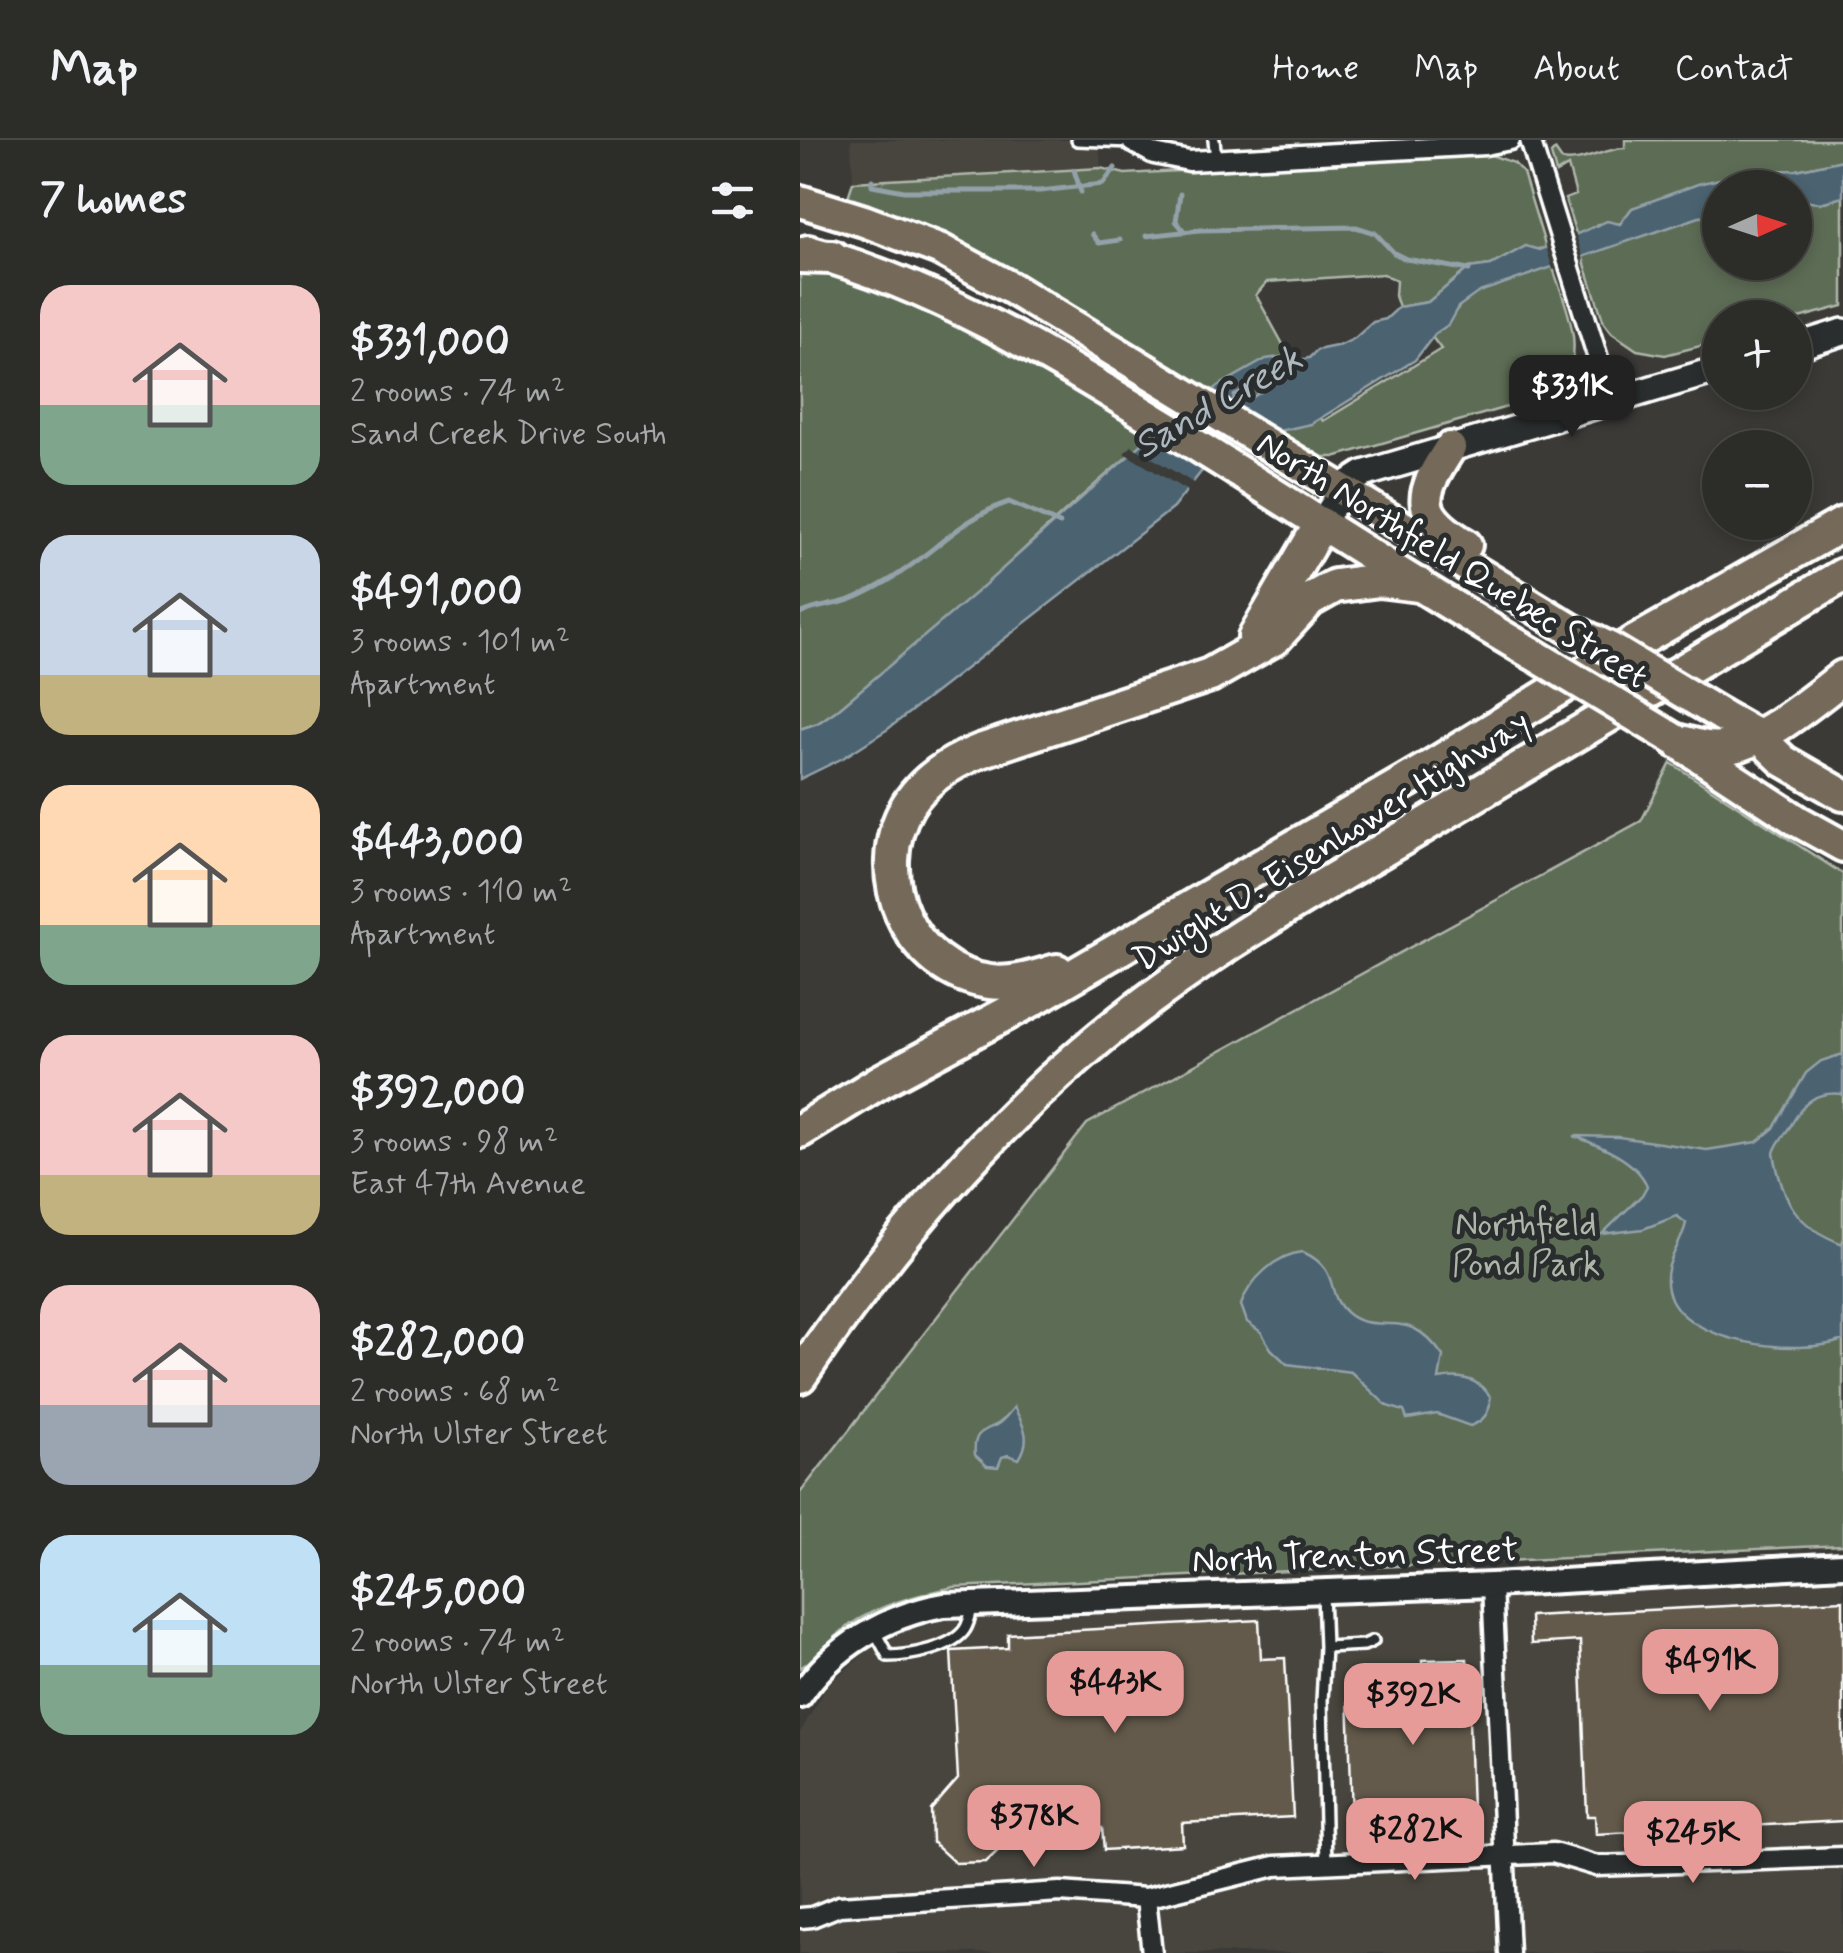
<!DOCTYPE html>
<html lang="en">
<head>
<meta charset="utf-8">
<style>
	body { margin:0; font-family:Mynerve,sans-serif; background:#343431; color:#f1f3f6; height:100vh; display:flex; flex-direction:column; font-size:38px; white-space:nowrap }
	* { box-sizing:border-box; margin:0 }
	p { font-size:32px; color:#a6a7a8 }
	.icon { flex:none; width:55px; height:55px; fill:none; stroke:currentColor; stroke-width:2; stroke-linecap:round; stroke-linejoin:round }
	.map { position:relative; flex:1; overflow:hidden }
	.details { display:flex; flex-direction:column; background:#2c2c29; width:800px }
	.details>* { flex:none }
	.needle { width:65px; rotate:87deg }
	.tools { position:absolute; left:902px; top:30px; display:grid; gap:20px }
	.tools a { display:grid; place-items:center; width:110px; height:110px; border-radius:50%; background:#2c2c29; box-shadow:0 5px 15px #0003,0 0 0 2px #484846; font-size:50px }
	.price { position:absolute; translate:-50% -85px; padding:0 22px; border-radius:20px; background:#e69b98; color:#111; font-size:32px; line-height:65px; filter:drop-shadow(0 2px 5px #0008) }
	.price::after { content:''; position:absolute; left:50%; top:60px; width:30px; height:22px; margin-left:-15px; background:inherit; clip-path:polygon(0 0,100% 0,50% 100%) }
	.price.current { background:#222; color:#fff }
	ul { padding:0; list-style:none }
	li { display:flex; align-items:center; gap:30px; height:250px; padding:0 40px }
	li span { display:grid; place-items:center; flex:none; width:280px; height:200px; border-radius:30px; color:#555 }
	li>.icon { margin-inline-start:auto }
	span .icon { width:120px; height:120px; fill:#fffc; stroke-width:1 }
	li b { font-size:42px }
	h2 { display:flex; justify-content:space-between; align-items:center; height:120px; padding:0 40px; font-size:42px }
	header { display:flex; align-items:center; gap:60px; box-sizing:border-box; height:140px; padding:0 50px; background:#2c2c29; border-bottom:2px solid #484846 }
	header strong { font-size:48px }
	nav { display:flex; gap:55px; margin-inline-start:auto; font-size:35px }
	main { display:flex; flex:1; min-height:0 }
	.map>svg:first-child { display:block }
</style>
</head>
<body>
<header>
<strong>Map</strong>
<nav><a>Home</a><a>Map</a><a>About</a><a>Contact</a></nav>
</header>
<main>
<section class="details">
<h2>7 homes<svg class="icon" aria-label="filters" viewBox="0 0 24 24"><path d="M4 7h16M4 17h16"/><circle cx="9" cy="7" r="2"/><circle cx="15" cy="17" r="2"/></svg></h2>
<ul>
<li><span style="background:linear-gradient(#f6c9c9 60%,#7fa58c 0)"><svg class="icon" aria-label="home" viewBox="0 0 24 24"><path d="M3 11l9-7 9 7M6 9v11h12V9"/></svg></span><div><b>$331,000</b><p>2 rooms · 74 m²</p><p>Sand Creek Drive South</p></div></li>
<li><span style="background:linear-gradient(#c9d6e8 70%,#c2b280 0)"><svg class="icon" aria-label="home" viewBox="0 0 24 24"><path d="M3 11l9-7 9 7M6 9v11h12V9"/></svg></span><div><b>$491,000</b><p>3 rooms · 101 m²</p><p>Apartment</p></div></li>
<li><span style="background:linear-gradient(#ffd9b3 70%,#7fa58c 0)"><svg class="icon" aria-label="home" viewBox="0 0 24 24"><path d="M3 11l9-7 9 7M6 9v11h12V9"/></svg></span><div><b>$443,000</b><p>3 rooms · 110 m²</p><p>Apartment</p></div></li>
<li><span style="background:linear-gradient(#f6c9c9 70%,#c2b280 0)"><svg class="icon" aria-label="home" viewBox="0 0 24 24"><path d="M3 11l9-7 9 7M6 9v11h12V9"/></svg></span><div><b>$392,000</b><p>3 rooms · 98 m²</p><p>East 47th Avenue</p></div></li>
<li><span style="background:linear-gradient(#f6c9c9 60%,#9aa5b1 0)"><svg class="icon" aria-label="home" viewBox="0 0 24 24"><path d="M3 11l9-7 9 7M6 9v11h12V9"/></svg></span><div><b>$282,000</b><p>2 rooms · 68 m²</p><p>North Ulster Street</p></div></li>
<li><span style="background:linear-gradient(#bfe0f5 65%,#7fa58c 0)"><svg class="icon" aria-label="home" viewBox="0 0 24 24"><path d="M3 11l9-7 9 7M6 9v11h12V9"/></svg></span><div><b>$245,000</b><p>2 rooms · 74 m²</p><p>North Ulster Street</p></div></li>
</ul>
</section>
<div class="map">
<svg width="1043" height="1813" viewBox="0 0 1043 1813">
	<rect width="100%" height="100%" fill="#3b3a37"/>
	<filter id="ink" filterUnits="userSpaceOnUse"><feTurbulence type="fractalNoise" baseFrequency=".01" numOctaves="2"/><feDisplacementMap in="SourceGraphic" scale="20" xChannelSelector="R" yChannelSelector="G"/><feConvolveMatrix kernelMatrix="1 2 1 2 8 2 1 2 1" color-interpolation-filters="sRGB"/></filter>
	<g filter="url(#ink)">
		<path fill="#47443d" d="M51,0H299L301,28L53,42Z
			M1043,1438V1813H0V1592L28,1545L83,1497L157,1477Z"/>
		<path fill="#5d6c54" stroke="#aeb6aa" stroke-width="2.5" d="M825,0H1043V20L997,30L954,31L832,68L820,84H798L777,97L765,59L776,55L768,26L756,33L751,14L755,10L762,20C781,24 802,9 825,8Z
			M688,14L714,23L723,33L746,108L731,110L726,106L691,125L669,128L628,162L599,167L595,156L596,141L583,134L467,142L456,155L491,219C431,207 233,402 183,447C135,489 86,529 37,570L18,583L0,589V125C86,146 164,185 239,230L310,191L159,104L48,57L53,42L301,28L325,34Z
			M1043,57V166L995,179L920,178V201L865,215L837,210L812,193L804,183L782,115L920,70V122H995V60L1020,63Z
			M752,125C762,158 791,214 759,243C751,249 740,254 731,260L534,317H523L478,291L521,278L523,281L641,209L632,197C641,187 650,178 658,168C673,147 727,134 752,125Z
			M485,238L450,259L433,260L434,255L468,239Z
			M871,623L1043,734V1405L154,1447C117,1455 80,1464 48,1486C32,1498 17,1519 0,1528V1353L287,984L841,681Z"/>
		<path fill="#4b626f" stroke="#93a1a9" stroke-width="2.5" fill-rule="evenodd" d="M1043,20V57L1020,63L995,60V48H920V70L679,152L658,167L648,185L635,194L615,220L511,284L470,293L443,304L401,332L373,368L88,589L43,618L0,639V589L18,583L37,570L180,449L343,303L420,245L466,219L480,217L500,220L509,218L517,210L541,205L555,198L573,182L586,179L599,167L628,162L669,128L691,125L726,106L740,110L807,81L820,84L832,68L898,44L954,31L997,30ZM482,238L450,259L433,260L434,255L468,239Z
			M1043,914V954C1015,951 1004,962 991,985C985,995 977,1002 974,1013C982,1061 997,1087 1043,1104V1200C1000,1217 880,1204 868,1150C862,1123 881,1107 886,1083L877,1076L843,1089L802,1094L842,1055L847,1046C837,1020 798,1005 774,996L819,997L907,1010L957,1002L974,988L1006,933L1021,921Z
			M503,1112C542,1130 524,1153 547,1173C568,1191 592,1178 615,1189C625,1194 636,1206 643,1216L639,1239C660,1235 679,1238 690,1257C691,1272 684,1281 670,1286L637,1274L607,1279L604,1271L587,1266L551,1232L487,1224L471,1209L461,1192L447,1182L441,1165C449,1140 477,1114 503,1112Z
			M214,1267C224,1286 232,1299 219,1319L208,1315L202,1317L198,1327L187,1326L175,1315C173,1294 180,1292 196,1285C203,1282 209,1273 214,1267Z"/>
		<path fill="#3b3a37" d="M775,92L784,120L753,130L745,103Z
			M332,306L395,344L389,352L324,313Z"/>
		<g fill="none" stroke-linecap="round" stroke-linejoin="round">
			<path stroke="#93a1a9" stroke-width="5" d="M274,30L281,52
				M72,40V45L104,51H240L303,44L315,28
				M380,54L376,81L385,92
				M292,94L299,103L320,100
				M346,96L400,90L556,87L575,93L594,113L606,119L669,130
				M0,474C17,465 34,466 52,459C63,455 75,448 86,442C130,417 160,378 209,362L260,384"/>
		</g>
		<path fill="#635a4b" stroke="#fff" stroke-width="2.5" d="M1043,1460V1681L796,1694L795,1676H787L780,1501L731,1504L730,1476Z
			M459,1480L461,1519L485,1518L493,1677L382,1683L383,1705L304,1710L302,1688L207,1693L208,1701L186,1722L155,1723L132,1702L131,1670L158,1639L151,1511L208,1508V1494Z
			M667,1519L672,1671L638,1672L639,1683L578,1685L577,1676L552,1677L548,1552L623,1550L622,1520Z"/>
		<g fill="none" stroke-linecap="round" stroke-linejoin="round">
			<defs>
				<path id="service" d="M277,0L332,2
					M414,0L416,19
					M523,1453L525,1507L564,1505L573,1501
					M74,1490L88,1516C109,1516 153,1508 165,1489C169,1483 171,1472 173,1465
					M525,1507L522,1561L526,1723"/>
				<path id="minor" d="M730,0L811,260
					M332,2L354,14L389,21L685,5L710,0
					M692,1445L709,1813
					M346,1758L352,1813
					M0,1778L12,1777L39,1766L260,1752L346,1758L475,1726L753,1713L797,1726L1043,1717"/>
				<path id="tertiary" d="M0,1556C32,1507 87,1475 144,1465L692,1445L1043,1425"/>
				<path id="secondary" d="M995,207L1043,192
					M521,384L546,345L563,334L920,229"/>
				<path id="primary" d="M0,61L64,81L139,109L211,148L772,490
					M8,111C136,146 247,214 360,283C485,359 607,441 733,514
					M650,308C619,356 613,372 666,405
					M921,575L958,596L984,621L1043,655
					M879,603L998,681L1043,706"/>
				<path id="motorway" d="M0,116L32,117
					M455,497L521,384
					M877,601C892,605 907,610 923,608C962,604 1012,561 1043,537
					M257,831C235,837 214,845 190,842C108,831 67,734 108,665C125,638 152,622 180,611L410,535L475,498L510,460L535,446L579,440L619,445
					M0,991L81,941L230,861L629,628L834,503L1043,384
					M0,1236C81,1116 172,1007 282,913C384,825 500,759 615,691C757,605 900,520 1043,435"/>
			</defs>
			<use href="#service" stroke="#fff" stroke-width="16"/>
			<use href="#minor" stroke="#fff" stroke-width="25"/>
			<use href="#tertiary" stroke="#fff" stroke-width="30"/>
			<use href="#secondary" stroke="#fff" stroke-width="32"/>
			<use href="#primary" stroke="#fff" stroke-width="38"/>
			<use href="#motorway" stroke="#fff" stroke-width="40"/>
			<use href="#service" stroke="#2a2d2e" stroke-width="9"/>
			<use href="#minor" stroke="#2a2d2e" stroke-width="18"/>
			<use href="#tertiary" stroke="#2a2d2e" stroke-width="22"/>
			<use href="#secondary" stroke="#2a2d2e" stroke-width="25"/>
			<use href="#primary" stroke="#746a5a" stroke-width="30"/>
			<use href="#motorway" stroke="#746a5a" stroke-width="32"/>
			<defs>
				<path id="primary-bridge" d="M772,490L811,509L921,575
					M733,514L877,601"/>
			</defs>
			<use href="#primary-bridge" stroke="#fff" stroke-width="38" stroke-linecap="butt"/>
			<use href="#primary-bridge" stroke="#746a5a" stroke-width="30"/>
		</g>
	</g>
	<g text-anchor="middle" stroke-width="10" stroke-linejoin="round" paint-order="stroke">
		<g font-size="35" fill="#fff" stroke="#2a2d2e">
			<text transform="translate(653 419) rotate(32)" y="12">North Northfield Quebec Street</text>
			<text transform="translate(531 700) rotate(-32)" y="12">Dwight D. Eisenhower Highway</text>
			<text transform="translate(555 1414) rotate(-2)" y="12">North Trenton Street</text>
		</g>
		<g font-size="35" fill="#aeb6aa" stroke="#2a2d2e">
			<text x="726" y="1095">Northfield<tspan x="726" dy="40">Pond Park</tspan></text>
		</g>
		<g font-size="38" font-style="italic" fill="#aeb8be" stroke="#2a2d2e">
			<text transform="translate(417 261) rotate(-30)" y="13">Sand Creek</text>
		</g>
	</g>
</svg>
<div class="tools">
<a><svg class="needle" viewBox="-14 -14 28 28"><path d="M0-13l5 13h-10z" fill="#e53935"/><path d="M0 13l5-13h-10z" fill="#a6a7a8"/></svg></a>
<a>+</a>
<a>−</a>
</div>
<b class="price current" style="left:772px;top:300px">$331K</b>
<b class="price" style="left:910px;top:1574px">$491K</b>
<b class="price" style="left:315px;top:1596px">$443K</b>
<b class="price" style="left:613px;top:1608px">$392K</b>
<b class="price" style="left:234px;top:1730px">$378K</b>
<b class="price" style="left:615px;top:1743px">$282K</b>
<b class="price" style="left:893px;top:1746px">$245K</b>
</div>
</main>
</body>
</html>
